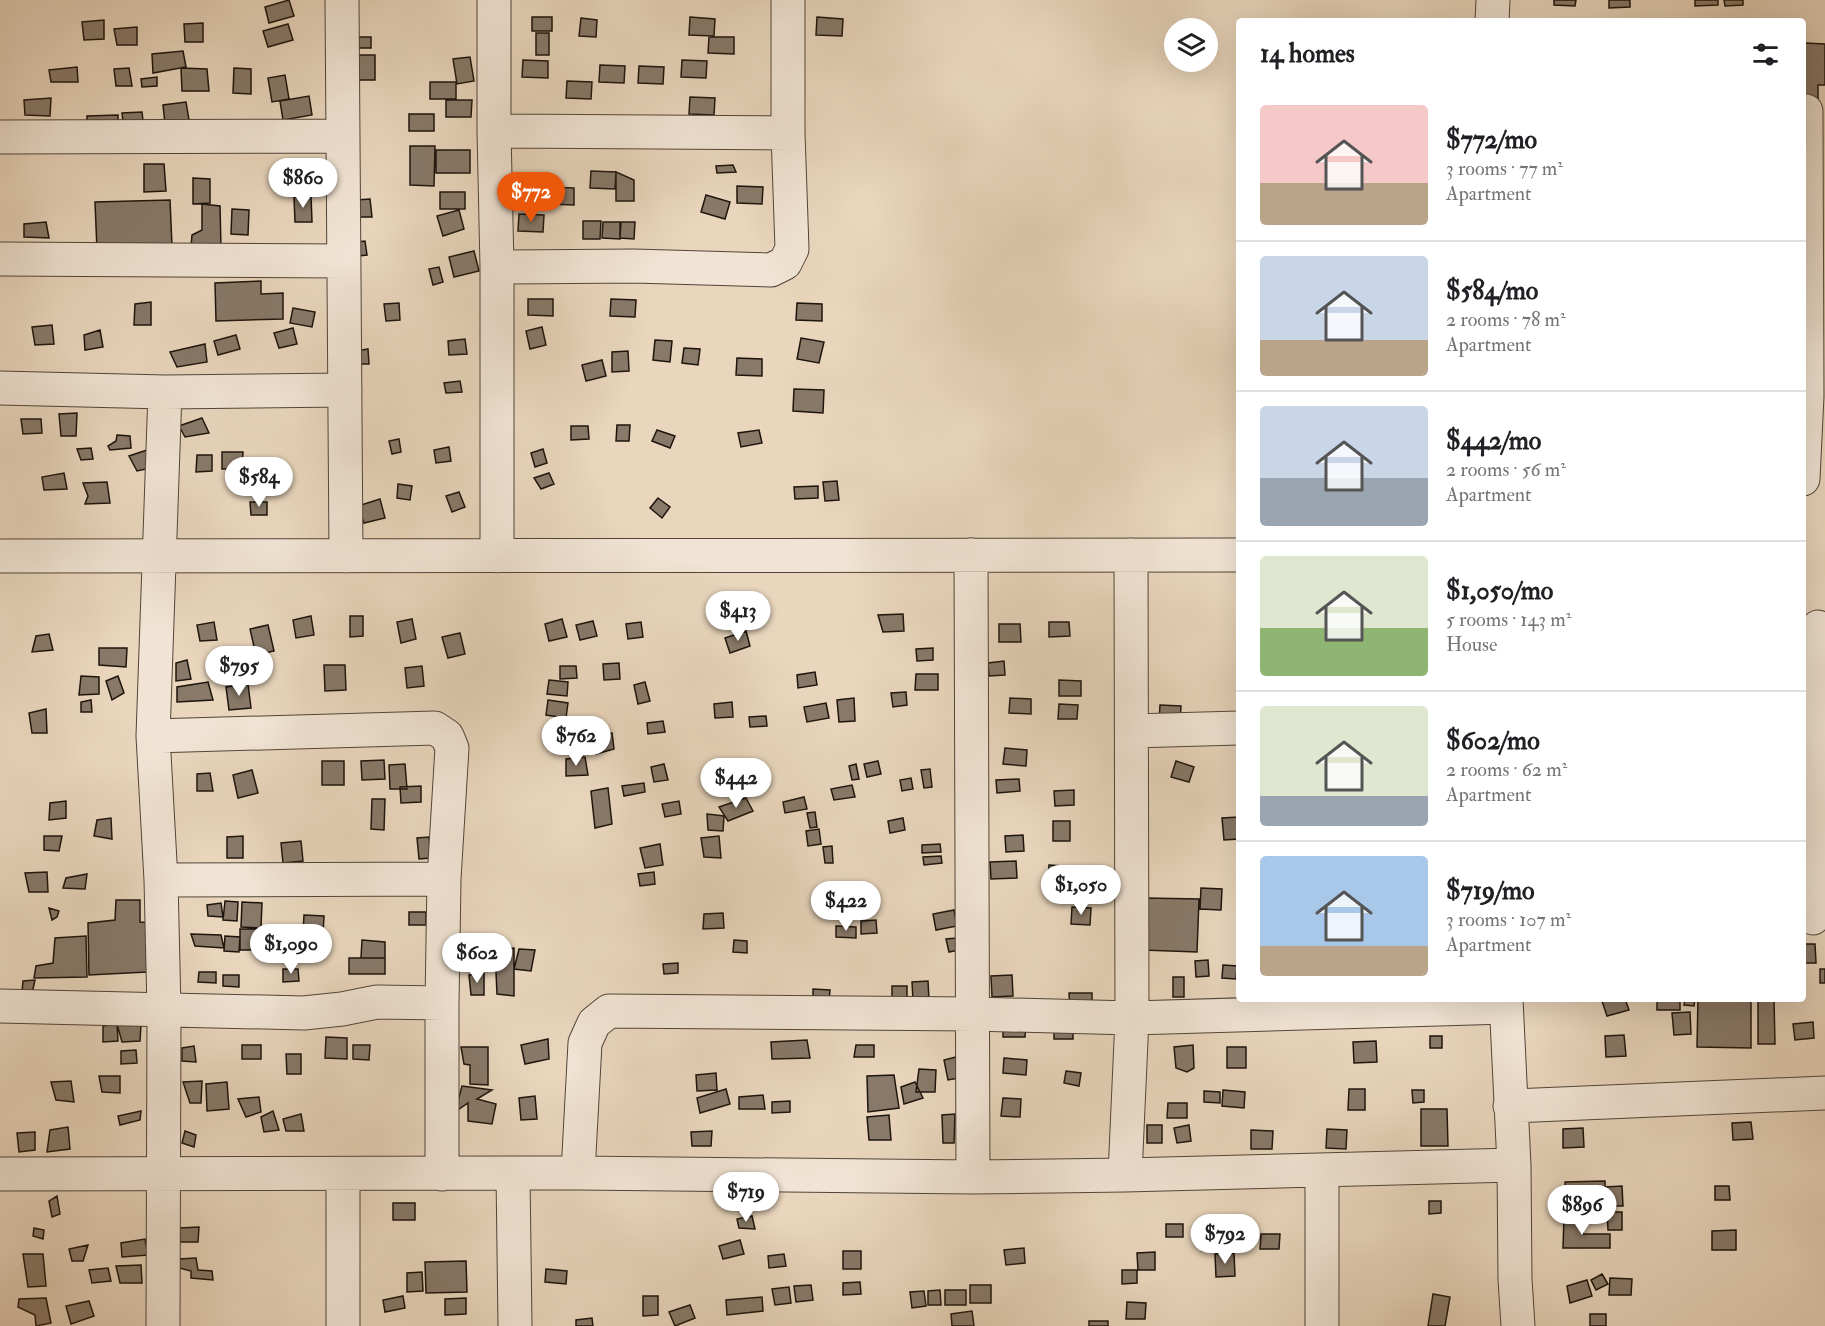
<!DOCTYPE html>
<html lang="en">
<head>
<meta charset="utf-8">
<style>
	body { margin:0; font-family:"IM FELL Double Pica",serif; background:#f6f6f6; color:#202124; height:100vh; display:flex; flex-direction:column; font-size:22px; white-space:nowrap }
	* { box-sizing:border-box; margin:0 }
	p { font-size:20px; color:#757577 }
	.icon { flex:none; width:33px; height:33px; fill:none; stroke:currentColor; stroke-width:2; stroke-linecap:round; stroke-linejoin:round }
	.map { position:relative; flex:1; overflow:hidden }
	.side { position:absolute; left:1236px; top:18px; width:570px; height:984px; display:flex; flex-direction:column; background:#fff; border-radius:6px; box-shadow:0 6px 24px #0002 }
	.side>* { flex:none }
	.buttons { position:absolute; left:1164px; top:18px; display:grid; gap:12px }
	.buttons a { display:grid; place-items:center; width:54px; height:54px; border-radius:50%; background:#fff; box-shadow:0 6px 24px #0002; font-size:30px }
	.price { position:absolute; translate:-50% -51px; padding:0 14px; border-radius:21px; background:#fff; color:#222; font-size:20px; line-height:39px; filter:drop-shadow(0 2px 3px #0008) }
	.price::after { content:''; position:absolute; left:50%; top:36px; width:18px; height:14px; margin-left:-9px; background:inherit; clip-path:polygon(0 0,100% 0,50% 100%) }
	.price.selected { background:#ea580c; color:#fff }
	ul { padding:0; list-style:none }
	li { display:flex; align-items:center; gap:18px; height:150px; padding:0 24px }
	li+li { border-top:2px solid #e0e0e0 }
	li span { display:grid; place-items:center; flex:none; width:168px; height:120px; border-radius:6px; color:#555 }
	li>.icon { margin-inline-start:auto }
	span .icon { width:72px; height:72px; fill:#fffc; stroke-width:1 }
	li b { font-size:26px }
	h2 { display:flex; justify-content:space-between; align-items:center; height:72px; padding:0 24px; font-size:26px }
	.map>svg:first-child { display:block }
</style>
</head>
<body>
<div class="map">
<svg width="1825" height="1326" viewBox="0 0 1825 1326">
	<rect width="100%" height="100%" fill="#e9d6bd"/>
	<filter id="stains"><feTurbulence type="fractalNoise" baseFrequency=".00333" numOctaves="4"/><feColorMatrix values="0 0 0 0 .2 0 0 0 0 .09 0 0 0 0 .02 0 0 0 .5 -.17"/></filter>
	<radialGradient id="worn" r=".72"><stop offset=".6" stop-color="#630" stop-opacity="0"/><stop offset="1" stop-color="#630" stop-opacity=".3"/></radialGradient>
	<path fill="#887969" stroke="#1e150d" stroke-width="1.5" d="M289,0L294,16L269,23L265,7Z
		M1554,0H1576L1575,6L1554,5Z
		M1609,0H1630V7L1609,8Z
		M1695,0H1718V5L1695,6Z
		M1724,0H1743V5L1725,6Z
		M532,17H552V31H532Z
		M690,17L715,19L714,36L689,35Z
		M817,17L843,19L842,36L816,35Z
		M581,18L597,20L596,37L579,36Z
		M104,20V39L84,40L82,22Z
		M203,23V42H185L184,24Z
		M288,24L293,40L268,47L263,31Z
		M137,27V45H117L114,29Z
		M536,33H549V55H536Z
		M352,37H371V48H351Z
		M709,37H734V54L708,53Z
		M1805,43L1825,44V85H1818V102H1805Z
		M183,51L186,67L153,73L152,54Z
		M358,55H375V80H358Z
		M470,57L474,81L457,84L453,59Z
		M523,60L548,61V78L522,77Z
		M682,60L707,61L706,78L681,77Z
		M600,65L625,66L624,83L599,82Z
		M639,66L664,67L663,84L638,83Z
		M77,67L78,82H51L49,70Z
		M129,68L132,86H116L114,69Z
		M181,68L207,69L209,91H182Z
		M234,68L251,69V94L233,93Z
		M285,75L289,99L272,102L268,78Z
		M157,77V86L142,87L141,79Z
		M567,81L592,82L591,99L566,98Z
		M430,82H456V99H430Z
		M309,96L312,115L283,120L280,101Z
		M690,97L715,98L714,115L689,114Z
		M51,98L50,116L25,115L24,100Z
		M446,100H472L471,117H446Z
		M186,102L189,120L165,124L163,105Z
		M142,112L144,129L124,130L122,113Z
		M409,114H434V131H409Z
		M118,115V126L87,125V116Z
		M410,146H435L434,186L410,185Z
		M436,150H470V173H436Z
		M144,164H164L166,191L144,192Z
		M733,165L736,172L717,173L716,166Z
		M591,171L616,172L615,189L590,188Z
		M616,172L634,180V201H616Z
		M193,178L210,179V203L193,204Z
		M737,186L763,187L762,204L737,203Z
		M549,187L574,188V205L549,204Z
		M440,192H465V209H440Z
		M706,195L730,202L725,219L701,212Z
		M311,196L312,222H295L294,197Z
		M370,199L372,217H357L356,200Z
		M170,200L172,246L97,250L95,202Z
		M202,204L220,206L221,247L191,246L192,235L202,230Z
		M232,209L249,210L248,235L231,234Z
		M459,210L464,229L443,236L437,216Z
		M519,214L544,215L543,232L518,231Z
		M583,221H601L600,239H583Z
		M46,222L49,238L24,237V224Z
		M603,222H620V239L602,238Z
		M621,222H635L634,239L620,238Z
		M365,241L367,255L349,257L348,243Z
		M474,251L479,271L454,277L449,257Z
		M439,267L443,282L433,285L429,269Z
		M261,281V294L283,293V319L216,321L215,283Z
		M528,299H553V316L528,315Z
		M611,299L636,300L635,317L610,316Z
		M151,302V325H134L135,304Z
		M399,303L400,320L386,321L384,304Z
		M797,303L822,304V321L796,320Z
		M293,308L315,312L312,327L290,323Z
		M52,325L54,344L35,345L32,327Z
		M542,327L546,345L530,349L526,331Z
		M293,328L297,344L279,348L274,333Z
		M100,330L103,347L85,350L84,335Z
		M236,335L240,349L218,355L214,341Z
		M801,338L824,342L819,363L797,359Z
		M465,339L467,354L449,355L448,341Z
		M655,340L672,341L670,362L653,360Z
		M205,344L207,362L177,367L170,352Z
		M684,348L700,349L698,365L682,363Z
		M368,349L369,364H358L356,351Z
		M628,351L629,371L612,372V352Z
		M737,358L762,359V376L736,375Z
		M602,360L606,376L586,381L582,365Z
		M460,381L462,392L446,393L444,383Z
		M794,389L824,390L823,413L793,411Z
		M77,413L76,436H61L59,414Z
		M202,418L209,433L185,437L179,426Z
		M21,419H41L42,433L23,434Z
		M617,425H630L629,441H616Z
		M571,426H588L589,439L571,440Z
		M657,430L675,436L670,448L652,441Z
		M759,430L762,443L741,447L738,433Z
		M117,435L130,436L131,448L110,450L108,446L116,441Z
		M399,439L401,452L392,454L389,441Z
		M449,447L451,461L436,463L434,450Z
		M91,448L93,459L81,460L77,449Z
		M543,449L547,463L535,467L531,453Z
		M147,450L151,468L137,471L129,456Z
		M222,452H243L242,469H222Z
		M197,455H212V471L196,472Z
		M64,473L67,489L44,490L42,477Z
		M549,473L554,484L541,489L534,478Z
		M837,481L839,500L825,501L823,482Z
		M107,482L110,503L85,504L88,496L83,483Z
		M398,484L412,486L410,500L397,498Z
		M818,486V498L795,499L794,487Z
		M459,492L465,507L452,512L446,496Z
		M658,498L670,507L662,518L650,508Z
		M380,499L385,518L364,523L358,506Z
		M250,502H267V515H251Z
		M903,614L904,631L883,632L878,615Z
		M311,616L314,635L296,638L293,620Z
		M350,616H363V636L350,637Z
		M412,619L416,639L401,643L397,622Z
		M562,619L567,637L549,641L545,624Z
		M593,621L597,636L580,640L576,625Z
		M214,622L217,640L200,641L197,625Z
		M641,622L643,637L628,639L626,624Z
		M1049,622H1069L1070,636L1049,637Z
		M999,624H1020L1021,642H999Z
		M268,625L274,651L256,655L250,629Z
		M746,631L750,646L730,653L725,638Z
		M460,633L465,654L448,658L442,637Z
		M49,634L53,650L32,652L36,636Z
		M99,648H127L126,667L99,665Z
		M933,648V660L917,661L916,649Z
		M187,660L191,679L176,681V663Z
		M1004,661L1005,675L989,676L988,663Z
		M619,663L620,679L604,680L603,664Z
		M324,665H345L346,690L325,691Z
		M422,666L424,686L407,688L405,668Z
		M560,666H576L577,678L560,679Z
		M815,672L817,685L798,688L797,675Z
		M916,674H938V690H915Z
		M81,676L99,677V694L79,695Z
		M118,676L124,693L112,700L106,681Z
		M549,680L568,682L567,696L547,694Z
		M1059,680L1081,681V696H1059Z
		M208,682L213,700L177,702V687Z
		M645,682L650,701L638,704L634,685Z
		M248,684L251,708L229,710L226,687Z
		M906,692L907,705L893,707L891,693Z
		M854,698L855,721L839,722L837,700Z
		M1010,698L1031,699V714L1009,713Z
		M91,700L92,712H81V702Z
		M548,700L568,703L566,718L546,715Z
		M732,702L733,717L715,718L714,704Z
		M826,703L829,718L807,722L804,707Z
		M1059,704L1078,705L1077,719H1058Z
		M1160,705L1181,706L1180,722L1159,721Z
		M46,709L47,733H32L29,713Z
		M766,716L767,726L750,727L749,717Z
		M663,721L665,732L648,734L647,723Z
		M612,733L614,749L596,754L591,739Z
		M1005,748L1027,750L1026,766L1003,764Z
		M585,757L588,775L566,776V759Z
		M384,760L385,779L362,780L361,761Z
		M322,761H344V785H322Z
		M878,761L881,774L867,777L864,764Z
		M1176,761L1194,767L1189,782L1171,777Z
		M405,764L407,789H390L389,765Z
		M664,764L668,780L654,782L651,767Z
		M856,764L859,779L852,780L849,766Z
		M930,769L932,787L924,788L921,770Z
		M252,770L258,793L238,798L233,775Z
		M742,771L744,791L729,792L728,774Z
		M210,773L213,791H197V774Z
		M911,778L913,789L902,791L900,780Z
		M1019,779L1020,791L997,793L996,780Z
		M644,783L645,792L624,796L622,786Z
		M852,785L855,797L834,800L831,789Z
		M421,786V802L401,803L400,787Z
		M608,788L612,824L595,828L591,791Z
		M1074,790V805L1055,806L1054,791Z
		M804,797L807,809L785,813L783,802Z
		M746,798L753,811L728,821L719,807Z
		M372,799H385L384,830L371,829Z
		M66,801V818L49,820L50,803Z
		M679,801L681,814L665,817L662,804Z
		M815,812L817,827L810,828L807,813Z
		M707,814L724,816L723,831L708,830Z
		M1239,817V839L1224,840L1222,818Z
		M111,818L112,839L94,836L97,820Z
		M903,818L905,830L890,833L888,821Z
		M1053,821H1070V841H1053Z
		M819,829L821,844L808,846L806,831Z
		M1023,835L1024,851L1006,852L1005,836Z
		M44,836H62L59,851L44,850Z
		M243,836V858H227V837Z
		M719,836L721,858L704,857L701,838Z
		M429,837L431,858L419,859L417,838Z
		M301,841L303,861L283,863L281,843Z
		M660,844L663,865L645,868L640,848Z
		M940,844L941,852L922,853V845Z
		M832,846L833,863H825L823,847Z
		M941,856L942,863L924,865L923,857Z
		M1016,861L1017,878L991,879L990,862Z
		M1049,865L1063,866L1062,881L1048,880Z
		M47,872L48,892H29L25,873Z
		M654,872L655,884L640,886L638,874Z
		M87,874L85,889L63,888L66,878Z
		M1201,888L1222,889L1221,910L1200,909Z
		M1144,898L1199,899L1197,952L1143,950Z
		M116,900H140V922L152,923L147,972L89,975L88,923L115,920Z
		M225,901L238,902L237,921L223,920Z
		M242,902L262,903L261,928L241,927Z
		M221,903L223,917L208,916L207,905Z
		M1072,907L1091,908L1090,925L1071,924Z
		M49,908L59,911L57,917L52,920Z
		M954,910L957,926L936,930L933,914Z
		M409,912H426V925H409Z
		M723,913L724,928L703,929L704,914Z
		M304,915L324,916L323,934L303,933Z
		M876,920L877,933L861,934V921Z
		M836,926L856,927V938L836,937Z
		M240,929H265V950H240Z
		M191,934L221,935L224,948L195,946Z
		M86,936L87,977L34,978L36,966L53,963L55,938Z
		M225,936L240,937L239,952L224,951Z
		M957,938L959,950L949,952L946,939Z
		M362,940L385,942V958H361Z
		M734,940L747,941V953L733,952Z
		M1804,944H1815L1816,963H1804Z
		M514,948V996L497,994L495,950Z
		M519,949L535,950L531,971L514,969Z
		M349,958H385V974H349Z
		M1208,960L1209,976L1196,977L1195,961Z
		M678,963V973L664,974L663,964Z
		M1223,965L1237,966L1236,979L1222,978Z
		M283,969H298L299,981L283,982Z
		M1820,969H1825V983H1820Z
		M199,972H216V983L198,982Z
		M484,973V995H471L469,975Z
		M223,975H239V987L223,986Z
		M1012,975L1013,996L992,997L991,976Z
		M1173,977H1184V997H1173Z
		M35,980L31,998L21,1002L23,981Z
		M928,981L929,1000H913L912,982Z
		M892,986H907V1000H892Z
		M813,989L830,990L829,1001H813Z
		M1069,993H1092V1007L1070,1009Z
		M1610,999H1625L1629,1010L1607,1016L1602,1001Z
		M1657,999H1680V1010H1657Z
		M1685,999H1695L1694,1006L1684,1005Z
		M1698,999H1751V1048L1697,1047Z
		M1758,999H1774L1775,1044H1758Z
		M1690,1012L1691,1034L1674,1035L1672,1013Z
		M1003,1021H1026L1025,1037H1003Z
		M1813,1022L1814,1038L1795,1040L1793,1024Z
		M117,1024L118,1041L103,1042V1026Z
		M117,1024L141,1025L140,1041L122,1042Z
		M1054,1025H1073V1039H1054Z
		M1624,1035L1626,1056L1606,1057L1605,1036Z
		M1430,1036H1442V1048H1430Z
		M326,1037L347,1038V1059L325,1058Z
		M548,1039L549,1059L525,1064L521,1045Z
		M807,1040L810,1058L772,1059L771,1042Z
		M1376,1041L1377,1062L1354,1063L1353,1042Z
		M242,1045H261V1059H242Z
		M353,1045H370L369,1060L353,1059Z
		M856,1045H874V1057H854Z
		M1193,1045L1194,1068L1187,1072L1176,1068L1174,1047Z
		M194,1046L196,1062L182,1061V1048Z
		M461,1047H488V1085L470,1084V1065L464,1064Z
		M1227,1047H1246V1068H1227Z
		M136,1050L137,1063L121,1064V1051Z
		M286,1054H301V1074H287Z
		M960,1056L966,1077L948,1080L944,1060Z
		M1004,1058L1027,1060L1026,1075L1003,1073Z
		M919,1069L936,1070L935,1092H916Z
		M1066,1071L1081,1073L1079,1086L1064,1083Z
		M716,1073L717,1090L697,1091L696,1075Z
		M894,1075L899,1108L868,1112L867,1076Z
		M99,1076H120V1093L102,1092Z
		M71,1081L74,1102L56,1100L51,1082Z
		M202,1081L201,1103H190L183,1082Z
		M227,1082L229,1109L207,1111L206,1084Z
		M915,1082L923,1098L904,1104L901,1087Z
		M462,1086L492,1090L477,1099L496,1104L492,1124L468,1121V1103L455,1112Z
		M726,1089L730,1104L700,1113L697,1098Z
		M1349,1089H1365V1110H1348Z
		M1223,1090L1245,1092L1244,1108L1222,1106Z
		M1412,1090H1424V1102L1413,1103Z
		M1204,1091L1220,1092V1103L1204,1102Z
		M763,1095L765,1109H739V1097Z
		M535,1096L537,1119L521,1120L519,1098Z
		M259,1097L261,1112L246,1117L238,1099Z
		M1003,1098L1021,1099L1020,1117L1001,1116Z
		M790,1101V1112L772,1113V1102Z
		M1168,1103H1187V1118H1167Z
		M1421,1109H1447L1448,1146H1421Z
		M141,1111L140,1120L120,1125L118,1116Z
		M273,1111L279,1130L264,1132L261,1117Z
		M301,1114L304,1131H286L283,1119Z
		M955,1114L954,1143H943L942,1115Z
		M889,1115L891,1140H869L867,1117Z
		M1751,1122L1753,1139L1733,1140L1732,1123Z
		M1147,1125H1162V1143H1147Z
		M1189,1125L1191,1141L1177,1143L1174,1128Z
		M68,1127L70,1149L47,1152L50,1130Z
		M1583,1128L1584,1147L1563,1148V1129Z
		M1327,1129L1347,1130L1346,1149L1326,1148Z
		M1251,1130L1273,1131L1272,1149H1251Z
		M185,1131L196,1135L194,1147L182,1143Z
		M712,1131L711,1146H692L691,1132Z
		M35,1132V1150L19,1152L17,1133Z
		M1605,1181V1187L1622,1186L1623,1206H1606V1200L1566,1201L1565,1182Z
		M1715,1186H1729L1730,1200H1715Z
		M57,1196L60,1214L52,1217L49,1201Z
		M1429,1201H1441V1213L1429,1214Z
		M393,1203H415V1220H393Z
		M1607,1212H1622V1230H1608Z
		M752,1216L755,1229L739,1228L737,1219Z
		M1564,1217H1583V1234H1610V1248H1563Z
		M1220,1223L1221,1250L1202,1251L1201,1224Z
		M1166,1224H1183V1237H1166Z
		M199,1227L198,1242H180L179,1228Z
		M34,1228L44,1230L43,1239L33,1236Z
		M1736,1230V1250H1712V1231Z
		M1261,1234H1280L1279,1249H1260Z
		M1225,1235L1241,1236L1240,1250H1225Z
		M145,1239L148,1255L122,1257L121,1243Z
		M740,1240L744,1254L723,1259L719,1246Z
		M88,1245L83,1261H72L69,1249Z
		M1024,1248L1025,1263L1006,1265L1004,1250Z
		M843,1251H861V1269H843Z
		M1155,1252V1270H1138L1137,1253Z
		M1234,1253L1235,1276L1216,1277L1215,1254Z
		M23,1254H43L46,1286L28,1287Z
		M784,1254L786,1266L769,1268L768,1256Z
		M196,1258L198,1270L212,1271L213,1280L191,1278V1271L179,1268V1259Z
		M466,1261L467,1292L426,1293L425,1262Z
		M141,1265L142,1283H120L116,1266Z
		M108,1268L111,1281L92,1283L89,1270Z
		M546,1269L567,1271L566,1284L545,1282Z
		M1122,1270H1137V1283L1122,1284Z
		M422,1272L423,1291L407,1292V1273Z
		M1602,1274L1608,1284L1596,1290L1591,1280Z
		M1610,1278L1632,1279L1631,1295H1609Z
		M1587,1280L1592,1296L1570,1303L1567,1286Z
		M860,1282L861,1294L843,1295V1283Z
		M811,1285L813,1300L796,1302L794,1286Z
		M970,1285H991V1303H970Z
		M789,1287L791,1303L775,1305L772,1289Z
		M940,1290L941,1305H928V1291Z
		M945,1290H966V1305H945Z
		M924,1291L926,1306L912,1308L910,1292Z
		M1433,1294L1450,1297L1445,1326H1428Z
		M403,1296L405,1308L385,1312L383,1300Z
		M643,1296H658V1315L643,1316Z
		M762,1297L763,1311L727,1315L726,1300Z
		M46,1298L51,1323L36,1326L35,1315L18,1307L19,1299Z
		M466,1298V1314L445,1315V1299Z
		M89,1301L94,1316L71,1324L66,1306Z
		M1127,1302L1146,1303L1145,1319H1126Z
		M690,1305L695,1318L675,1326L669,1312Z
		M972,1311L974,1326H952L951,1314Z
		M1590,1314H1606V1326H1590Z
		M592,1318L593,1326H576V1320Z
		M1089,1321H1108V1326H1089Z"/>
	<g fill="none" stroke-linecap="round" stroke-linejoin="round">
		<defs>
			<path id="minor" d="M342,0L346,556
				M494,0V131L497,267V556
				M1492,21L1493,0
				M494,131L788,133V0
				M0,137L343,136
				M0,259L344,261
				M497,267L634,266L771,270L785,263L792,249L788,133
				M0,388L165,392L345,390
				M1803,479L1807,396L1806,111
				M971,555L973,1177
				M0,556L1239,555
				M1132,731L1239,728
				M153,736L435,728L447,736L452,748L444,879L442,1003V1174
				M161,880L444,879
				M1813,918L1814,772L1818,627
				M1506,999L1514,1165L1515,1279L1518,1326
				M0,1006L304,1013L342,1009L377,1002L442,1003
				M1510,1106L1825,1093
				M578,1173L585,1043L594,1023L609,1011L972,1014L1132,1018L1506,1007
				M0,1174L578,1173L973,1177L1125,1175L1514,1165
				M343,1174V1326
				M513,1174L515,1326
				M1125,1175L1132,1018L1131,555
				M163,1326L164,1010L161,880L153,736L165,392
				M1322,1326V1170"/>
		</defs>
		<use href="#minor" stroke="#514539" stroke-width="35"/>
		<use href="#minor" stroke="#f1e4d4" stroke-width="33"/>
	</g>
	<rect width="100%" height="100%" filter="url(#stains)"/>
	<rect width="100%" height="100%" fill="url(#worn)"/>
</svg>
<div class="buttons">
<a><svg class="icon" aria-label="layers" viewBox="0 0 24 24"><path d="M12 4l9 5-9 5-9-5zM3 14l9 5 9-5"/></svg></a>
</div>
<b class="price" style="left:303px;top:209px">$860</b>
<b class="price selected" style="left:531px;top:223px">$772</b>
<b class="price" style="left:259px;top:508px">$584</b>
<b class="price" style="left:738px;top:642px">$413</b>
<b class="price" style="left:239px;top:697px">$795</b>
<b class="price" style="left:576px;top:767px">$762</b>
<b class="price" style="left:736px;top:809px">$442</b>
<b class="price" style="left:1081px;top:916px">$1,050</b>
<b class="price" style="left:846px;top:932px">$422</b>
<b class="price" style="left:291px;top:975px">$1,090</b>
<b class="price" style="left:477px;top:984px">$602</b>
<b class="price" style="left:746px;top:1223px">$719</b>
<b class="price" style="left:1582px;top:1236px">$896</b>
<b class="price" style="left:1225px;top:1265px">$792</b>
<section class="side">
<h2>14 homes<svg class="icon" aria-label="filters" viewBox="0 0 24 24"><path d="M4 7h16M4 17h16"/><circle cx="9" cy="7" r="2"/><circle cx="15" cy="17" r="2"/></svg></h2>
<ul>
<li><span style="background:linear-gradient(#f6c9c9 65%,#b9a48a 0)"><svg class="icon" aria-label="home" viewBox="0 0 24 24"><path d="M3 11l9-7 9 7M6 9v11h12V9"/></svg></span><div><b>$772/mo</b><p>3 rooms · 77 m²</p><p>Apartment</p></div></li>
<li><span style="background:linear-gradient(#c9d6e8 70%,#b9a48a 0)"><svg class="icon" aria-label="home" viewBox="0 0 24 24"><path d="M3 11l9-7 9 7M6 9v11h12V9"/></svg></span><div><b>$584/mo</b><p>2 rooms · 78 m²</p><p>Apartment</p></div></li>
<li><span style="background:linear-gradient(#c9d6e8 60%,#9aa5b1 0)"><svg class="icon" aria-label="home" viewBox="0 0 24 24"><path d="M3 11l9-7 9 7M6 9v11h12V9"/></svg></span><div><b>$442/mo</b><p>2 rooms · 56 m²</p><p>Apartment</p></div></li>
<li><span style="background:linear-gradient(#dfe7d0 60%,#8fb573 0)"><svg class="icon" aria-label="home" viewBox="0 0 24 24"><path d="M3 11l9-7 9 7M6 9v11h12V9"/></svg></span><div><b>$1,050/mo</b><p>5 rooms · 143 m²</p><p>House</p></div></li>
<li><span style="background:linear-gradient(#dfe7d0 75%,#9aa5b1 0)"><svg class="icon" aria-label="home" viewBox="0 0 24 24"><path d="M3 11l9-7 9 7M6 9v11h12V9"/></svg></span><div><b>$602/mo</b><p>2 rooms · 62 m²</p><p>Apartment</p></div></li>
<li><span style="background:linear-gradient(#a9c7e8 75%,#b9a48a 0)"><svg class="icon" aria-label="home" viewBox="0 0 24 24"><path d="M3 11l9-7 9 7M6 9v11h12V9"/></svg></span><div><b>$719/mo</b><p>3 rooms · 107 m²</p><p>Apartment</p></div></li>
</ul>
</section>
</div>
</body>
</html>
